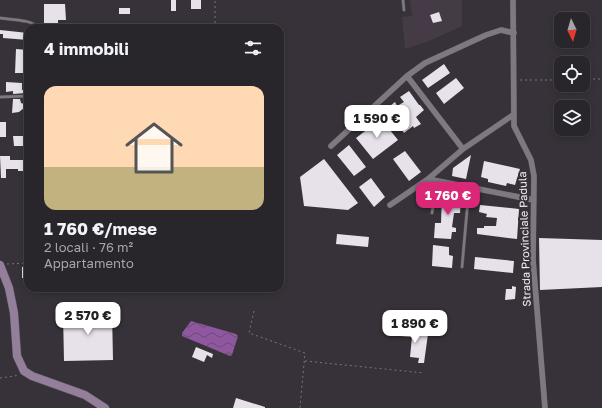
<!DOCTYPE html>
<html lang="it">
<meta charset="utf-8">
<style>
body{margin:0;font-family:"Golos Text",sans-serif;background:#353237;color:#f1f3f6;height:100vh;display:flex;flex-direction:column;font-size:15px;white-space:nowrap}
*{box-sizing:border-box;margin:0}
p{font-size:13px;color:#a5a5a9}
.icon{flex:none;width:22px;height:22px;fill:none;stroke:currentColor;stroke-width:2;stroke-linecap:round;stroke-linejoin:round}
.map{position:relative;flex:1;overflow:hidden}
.details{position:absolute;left:24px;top:24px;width:260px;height:268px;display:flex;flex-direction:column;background:#29262b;border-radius:12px;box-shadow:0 2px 6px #0003,0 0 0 1px #454347}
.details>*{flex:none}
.needle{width:26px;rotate:175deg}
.fabs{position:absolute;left:554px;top:12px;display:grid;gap:8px}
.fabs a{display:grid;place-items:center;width:36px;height:36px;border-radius:8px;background:#29262b;box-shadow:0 2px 6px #0003,0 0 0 1px #454347;font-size:20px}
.price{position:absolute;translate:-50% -34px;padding:0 9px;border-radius:8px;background:#fff;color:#222;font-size:13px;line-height:26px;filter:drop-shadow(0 1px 2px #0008)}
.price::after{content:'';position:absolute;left:50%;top:24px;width:12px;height:9px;margin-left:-6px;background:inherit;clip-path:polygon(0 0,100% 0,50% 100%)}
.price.on{background:#db2777;color:#fff}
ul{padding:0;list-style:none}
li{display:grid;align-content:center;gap:8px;height:212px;padding:0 20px}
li+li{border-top:1px solid #454347}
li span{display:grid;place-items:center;height:124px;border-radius:12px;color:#555}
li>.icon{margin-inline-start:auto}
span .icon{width:72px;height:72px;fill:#fffc;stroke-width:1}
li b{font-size:17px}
h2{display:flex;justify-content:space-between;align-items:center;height:48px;padding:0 20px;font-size:17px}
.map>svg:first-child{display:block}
.built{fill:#443b47}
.water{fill:url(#water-waves)}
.building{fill:#e7e1e9}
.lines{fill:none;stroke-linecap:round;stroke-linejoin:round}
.lane-casing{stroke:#565157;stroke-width:3.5}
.street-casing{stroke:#565157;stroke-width:6}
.secondary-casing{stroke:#565157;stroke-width:9}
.path{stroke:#787479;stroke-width:1;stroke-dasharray:2 3;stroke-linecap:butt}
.lane{stroke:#7e7980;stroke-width:2.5}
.street{stroke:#7e7980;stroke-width:5.5}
.secondary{stroke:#937f9a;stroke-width:8}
.labels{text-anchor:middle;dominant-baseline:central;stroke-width:4;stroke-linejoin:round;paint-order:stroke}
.street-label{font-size:11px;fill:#f2eff3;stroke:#373239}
</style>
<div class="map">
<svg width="602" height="408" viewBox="0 0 602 408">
<defs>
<pattern id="water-waves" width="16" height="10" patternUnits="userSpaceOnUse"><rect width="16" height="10" fill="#9057a1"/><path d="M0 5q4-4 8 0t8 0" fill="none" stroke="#694f71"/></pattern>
</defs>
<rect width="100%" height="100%" fill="#373239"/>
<path class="built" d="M405,0H462V26L429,41L405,49L402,17L412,16L410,0Z"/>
<path class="water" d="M191,321L236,334L238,336L232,355L230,356L182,336V333Z"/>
<path class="building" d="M171,0H176V11H171Z
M191,0H201V9H191Z
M44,4H65L66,20H58V28H44Z
M119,8H130V14H119Z
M439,12L442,21L433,23L430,15Z
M80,23V28H66V24Z
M0,30L28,33V40L3,38V34H0Z
M16,49L28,50V73H15Z
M444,64L450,73L428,88L422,80Z
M456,78L464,88L444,104L436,93Z
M6,82L22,83V90H25L26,93L13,94V91L6,92Z
M409,91L419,105H420L424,110L416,117L421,124L414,128L413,126L404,133L386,109L395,102L397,106L404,102L400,97Z
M13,99H20L21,103L24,104V108L19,112L12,113Z
M381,119L398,140L373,159L356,138Z
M0,122H6V137H0Z
M13,136H24L25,146H14Z
M349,145L366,167L354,176L337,155Z
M405,151L421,172L409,181L393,159Z
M471,155L466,179L452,176L453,168Z
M0,156H10V160H28V171H18V169H6V178H1Z
M324,159L358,203L348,210L304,206L300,177Z
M484,161L520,169L515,185L507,183L506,186L488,182V179L481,177Z
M371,178L385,197L374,207L359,187Z
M444,192L456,193L461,199L460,213H454L452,227L456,228V232H452L451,239L434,238L435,223H441L442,196Z
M480,205L519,209L517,239L477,234V228H484V226H496L497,218L486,217L487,214L479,212Z
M337,234L369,237L368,247L336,244Z
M539,238L602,240V287L540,290Z
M433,245L449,247V255L453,256L452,268L432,266Z
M475,257L514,261L513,273L474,269Z
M22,267H28V278H22Z
M512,286L516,287L515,299L505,300L506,289H512Z
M112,311L113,360L64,361L63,313Z
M389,330L428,334L424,363H418L419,358L410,357L412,337L388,335Z
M196,347L213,354L212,358L207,355L204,362L192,357Z
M236,398L265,407V408H233Z"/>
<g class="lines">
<defs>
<path id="lane" d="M403,0L404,10
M0,18C12,20 31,19 39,28
M0,97L28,96
M432,213L437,181
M462,267L469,188"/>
<path id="street" d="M513,0L514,126L531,160L534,176L533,260L545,408
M407,76L463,149
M331,146L407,76L425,63L486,35L501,30L514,33
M428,179L534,200
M390,205L428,179L463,149L513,115"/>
<path id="secondary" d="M0,265L9,288L14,313L17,356L24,371L32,376L85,395L105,408"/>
</defs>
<use href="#lane" class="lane-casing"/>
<use href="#street" class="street-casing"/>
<use href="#secondary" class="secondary-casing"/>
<path class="path" d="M215,28V0
M583,79H602
M520,80H561
M7,264L28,263
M254,311L249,333L305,353L300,408
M305,361L424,373
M0,378L15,376L19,374"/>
<use href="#lane" class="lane"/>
<use href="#street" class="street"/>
<use href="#secondary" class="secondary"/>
</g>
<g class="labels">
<g class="street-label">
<text transform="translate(524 239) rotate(-92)">Strada Provinciale Padula</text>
</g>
</g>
</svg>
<div class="fabs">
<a><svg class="needle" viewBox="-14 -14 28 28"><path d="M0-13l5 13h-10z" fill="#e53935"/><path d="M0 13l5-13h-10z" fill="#a5a5a9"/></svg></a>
<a><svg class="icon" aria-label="locate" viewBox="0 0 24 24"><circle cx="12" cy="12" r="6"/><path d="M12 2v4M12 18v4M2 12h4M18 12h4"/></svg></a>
<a><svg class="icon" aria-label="layers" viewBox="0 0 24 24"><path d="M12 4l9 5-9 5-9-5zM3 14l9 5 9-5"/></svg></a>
</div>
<b class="price" style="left:377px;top:139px">1 590 €</b>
<b class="price on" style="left:448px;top:216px">1 760 €</b>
<b class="price" style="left:88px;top:336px">2 570 €</b>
<b class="price" style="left:415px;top:344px">1 890 €</b>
<section class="details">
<h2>4 immobili<svg class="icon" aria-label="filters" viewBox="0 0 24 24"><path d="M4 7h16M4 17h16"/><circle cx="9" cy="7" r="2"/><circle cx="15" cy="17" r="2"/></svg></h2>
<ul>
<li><span style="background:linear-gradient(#ffd9b3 65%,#c2b280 0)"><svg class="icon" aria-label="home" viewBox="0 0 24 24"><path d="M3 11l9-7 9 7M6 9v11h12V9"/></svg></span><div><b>1 760 €/mese</b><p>2 locali · 76 m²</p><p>Appartamento</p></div></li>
</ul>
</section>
</div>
